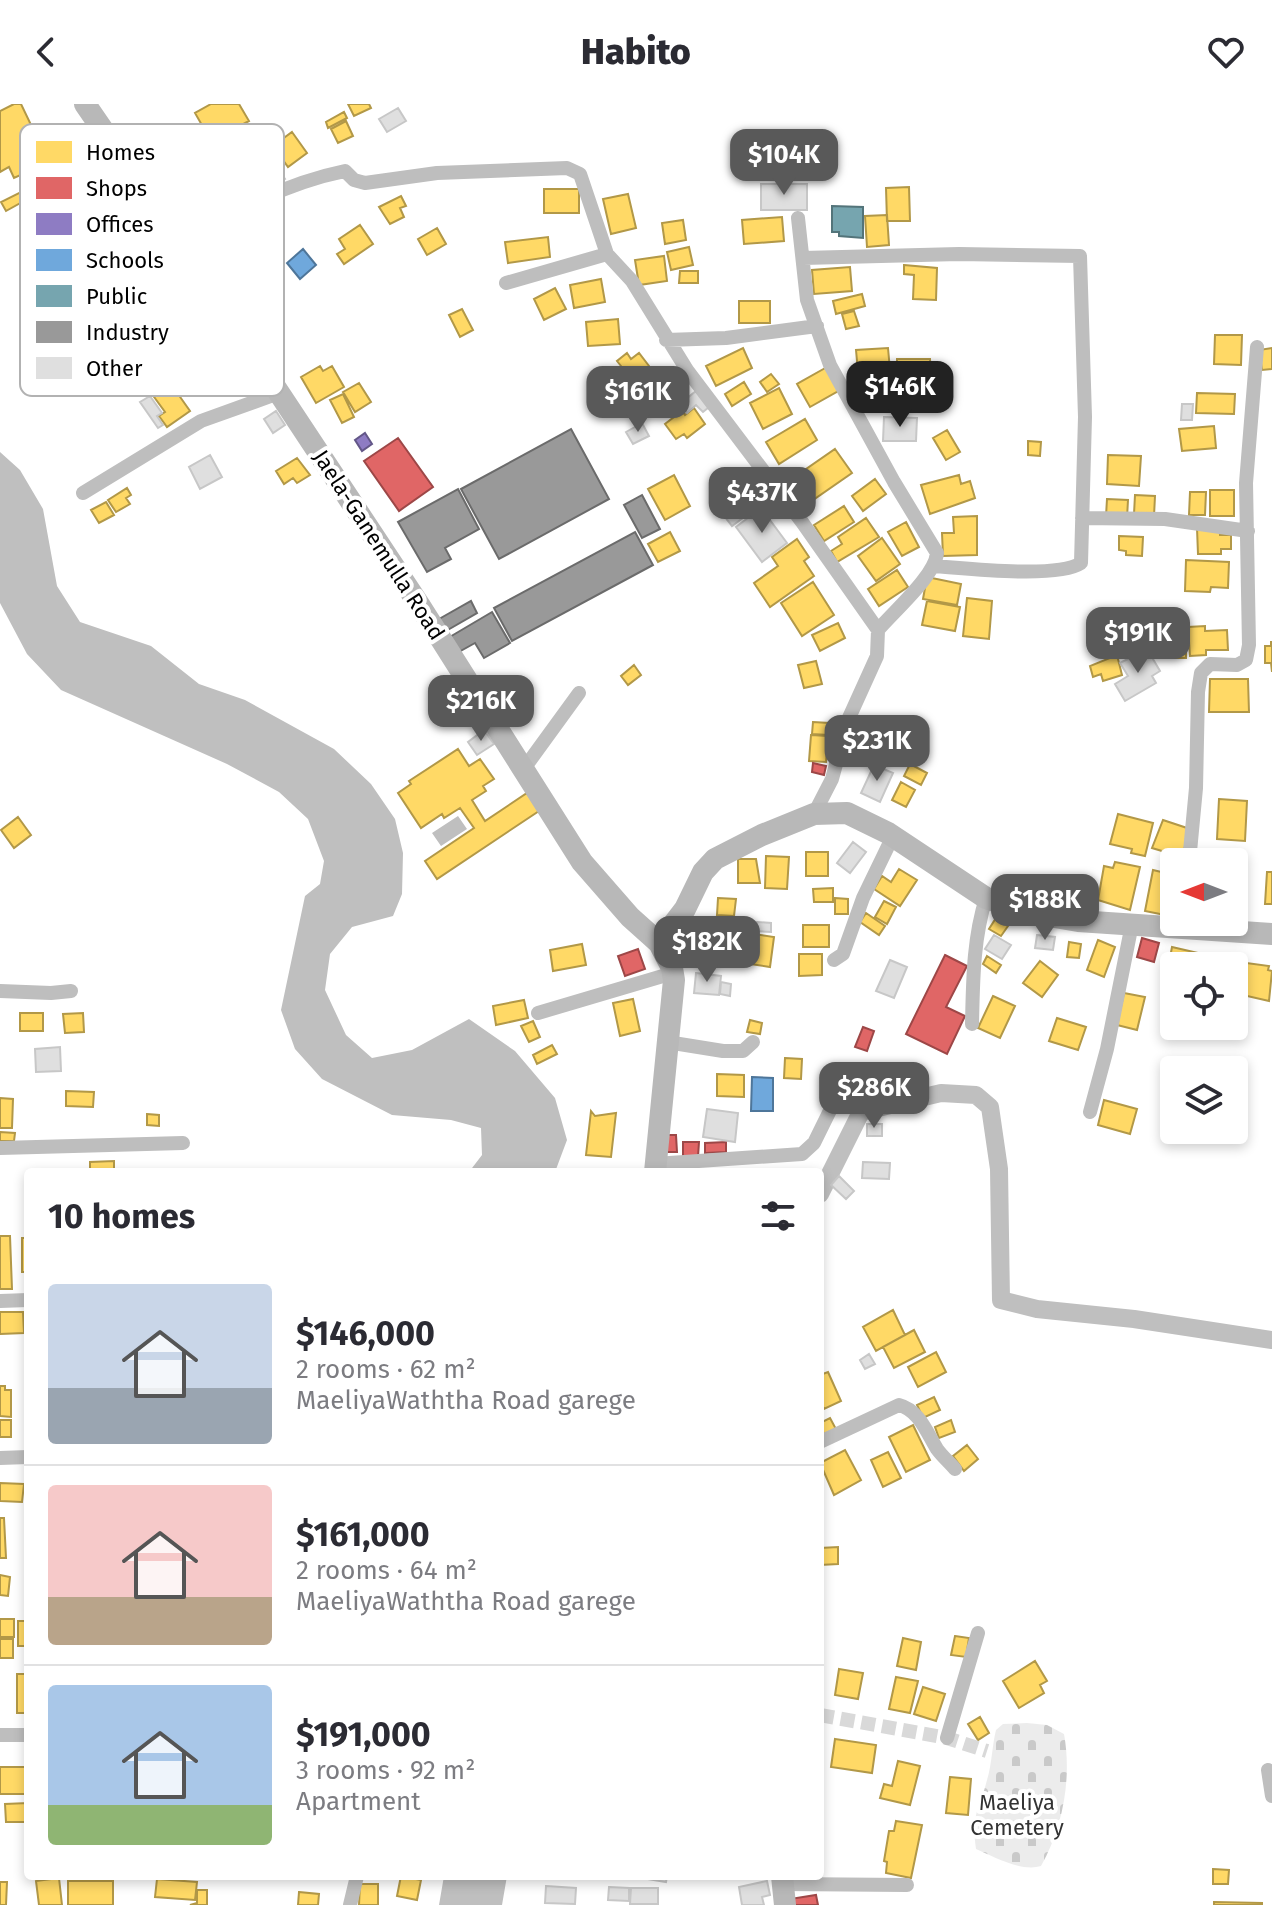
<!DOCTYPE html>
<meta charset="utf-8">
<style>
body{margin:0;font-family:"Fira Sans",sans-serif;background:#f2f2f3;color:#2b2b33;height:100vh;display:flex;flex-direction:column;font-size:30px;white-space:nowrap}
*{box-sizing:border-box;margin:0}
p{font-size:26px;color:#7c7c81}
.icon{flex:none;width:44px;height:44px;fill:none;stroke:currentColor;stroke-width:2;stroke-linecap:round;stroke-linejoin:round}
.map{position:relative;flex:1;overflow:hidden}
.drawer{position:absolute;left:24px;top:1064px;width:800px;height:712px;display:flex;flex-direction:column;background:#fff;border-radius:8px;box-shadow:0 4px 12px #0003}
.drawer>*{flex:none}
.needle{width:52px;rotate:270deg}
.fabs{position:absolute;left:1160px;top:744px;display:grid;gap:16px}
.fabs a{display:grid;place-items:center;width:88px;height:88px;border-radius:8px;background:#fff;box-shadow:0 4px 12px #0003;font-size:40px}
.price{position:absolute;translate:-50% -68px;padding:0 18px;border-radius:16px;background:#595959;color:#fff;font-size:26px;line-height:52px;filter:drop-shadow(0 2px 4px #0008)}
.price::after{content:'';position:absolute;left:50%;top:48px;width:24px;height:18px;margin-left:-12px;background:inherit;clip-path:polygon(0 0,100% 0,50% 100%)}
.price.on{background:#222;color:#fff}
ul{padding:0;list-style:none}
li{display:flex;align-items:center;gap:24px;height:200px;padding:0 24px}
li+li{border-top:2px solid #e1e1e2}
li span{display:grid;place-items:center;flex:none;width:224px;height:160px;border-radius:8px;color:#555}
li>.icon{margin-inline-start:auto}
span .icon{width:96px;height:96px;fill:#fffc;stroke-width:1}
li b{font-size:34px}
h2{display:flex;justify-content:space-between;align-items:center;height:96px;padding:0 24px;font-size:34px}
header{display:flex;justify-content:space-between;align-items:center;height:104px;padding:0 24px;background:#fff;font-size:36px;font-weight:800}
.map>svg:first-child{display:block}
.cemetery{fill:url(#cemetery-stones)}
.water{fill:#bfbfbf}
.homes{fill:#ffd966;stroke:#b29847;stroke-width:2}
.shops{fill:#e06666;stroke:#9d4747;stroke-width:2}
.offices{fill:#8e7cc3;stroke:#635788;stroke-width:2}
.schools{fill:#6fa8dc;stroke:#4e769a;stroke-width:2}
.public{fill:#76a5af;stroke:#53747a;stroke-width:2}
.industry{fill:#999;stroke:#6b6b6b;stroke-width:2}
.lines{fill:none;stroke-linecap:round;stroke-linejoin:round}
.canal{stroke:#bfbfbf;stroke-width:18}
.building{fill:#dfdfdf;stroke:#c7c7c7;stroke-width:2}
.street-tunnel{stroke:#d9d9d9;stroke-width:14;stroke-dasharray:14 7;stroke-linecap:butt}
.street{stroke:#bebebe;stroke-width:14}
.secondary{stroke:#b8b8b8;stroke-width:22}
.labels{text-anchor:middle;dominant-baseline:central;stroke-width:8;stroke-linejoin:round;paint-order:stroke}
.street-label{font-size:22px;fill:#000;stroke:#fff}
.park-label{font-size:22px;fill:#333;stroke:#fff}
.key{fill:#fff;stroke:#b2b2b2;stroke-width:2}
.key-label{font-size:22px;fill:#000}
</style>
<header><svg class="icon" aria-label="back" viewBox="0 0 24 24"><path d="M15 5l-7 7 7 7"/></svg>Habito<svg class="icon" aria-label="heart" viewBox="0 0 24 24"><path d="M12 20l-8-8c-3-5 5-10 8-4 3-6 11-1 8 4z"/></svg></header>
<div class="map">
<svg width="1272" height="1801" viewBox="0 0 1272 1801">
<defs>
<pattern id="cemetery-stones" width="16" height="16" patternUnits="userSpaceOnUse" patternTransform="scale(2)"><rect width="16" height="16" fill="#ececec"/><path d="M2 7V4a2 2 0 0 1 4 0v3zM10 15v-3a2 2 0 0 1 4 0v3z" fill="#c9c9c9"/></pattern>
</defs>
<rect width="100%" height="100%" fill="#fff"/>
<path class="cemetery" d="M1027,1619L1047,1621L1064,1630C1072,1674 1063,1723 1041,1762C1022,1768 994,1753 976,1745C971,1709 979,1708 987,1676C992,1660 992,1642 996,1626L1003,1620Z"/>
<path class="water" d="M0,348L20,366L43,405L57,482L80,518L151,542L199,580L245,596L334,645L371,680L395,715L403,749L402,790L393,812L352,823L330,850L325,886L346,931L372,954L412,946L469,915L515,947L555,994L567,1036L555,1068H469L482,1051L481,1024L451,1016L392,1011L322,975L295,945L281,906L305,792L320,780L324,757L308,715L279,688L227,660L61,586L27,550L0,499Z
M458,712L467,725L441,742L432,729Z
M444,1772H507L502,1801H439Z"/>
<path class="homes" d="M14,0H21L44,48L29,55L34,65L14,74L9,63L0,68V7Z
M211,0H239L249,17L232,26L235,32L215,44L195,9Z
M348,0H369L371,4L354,12Z
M344,8L347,14L328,24L326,18Z
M346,17L353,32L338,39L331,25Z
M292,28L307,49L288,63L273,42Z
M909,83L910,117H887L886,84Z
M27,85L31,93L6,107L1,98Z
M544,85H579V109H544Z
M628,90L636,124L611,130L603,95Z
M401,92L406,102L400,104L404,113L390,120L379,103Z
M887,111L889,141L867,143L865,112Z
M782,113L784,137L744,140L742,116Z
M683,116L686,136L665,140L662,119Z
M360,121L373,140L344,160L337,150L345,145L339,135Z
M437,124L446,140L427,151L418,135Z
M548,133L550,153L508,159L505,138Z
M689,143L693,161L671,166L667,148Z
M664,152L667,177L639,181L635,156Z
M904,161L937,164L936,196L913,195L914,171L904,170Z
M850,163L852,187L814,190L812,166Z
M680,167H698V179H679Z
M601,175L605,198L574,204L570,181Z
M555,184L566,205L544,216L534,195Z
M862,190L865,202L836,210L833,197Z
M739,197H770V219H739Z
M462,205L473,226L460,233L449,211Z
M854,207L859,222L846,225L842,210Z
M618,215L620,240L588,242L586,218Z
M1215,231H1242L1241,261L1214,260Z
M743,244L752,264L716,282L706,262Z
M888,244L890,266L858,268L856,246Z
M1272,244V265L1262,266L1259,246Z
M627,249L631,255L639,249L649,262L626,279L616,266L621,262L617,257Z
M897,255H930L931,272L897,273Z
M320,262L323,267L332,262L344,283L316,299L301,273Z
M827,263L840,286L810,303L797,280Z
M771,270L779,280L767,288L760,278Z
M863,272H888V291L862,290Z
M166,273L190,307L167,323L159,312L165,308L149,286Z
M644,277L656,294L643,302L632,285Z
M744,278L751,290L732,302L725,290Z
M359,279L371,298L355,308L343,288Z
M779,284L792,310L763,325L750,299Z
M1197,289L1235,290L1234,310L1196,309Z
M343,290L354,313L342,319L330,296Z
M694,304L705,320L687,334L684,330L676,335L665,320L682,307L685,311Z
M805,315L817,336L779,360L766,338Z
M1214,322L1216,344L1182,347L1179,325Z
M947,326L960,348L946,356L933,334Z
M1028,337L1041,338L1040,352L1028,351Z
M835,345L852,369L813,396L796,372Z
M1108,351L1141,352L1139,382L1107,380Z
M297,354L310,371L297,379L293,374L284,380L276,367Z
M674,371L690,402L665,416L648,385Z
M959,371L961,380L970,377L975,394L930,410L921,381Z
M875,375L886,390L863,407L852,392Z
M127,384L131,391L126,394L130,400L116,408L108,396Z
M1210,386H1234V412H1210Z
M1190,388H1206L1205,411H1189Z
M1135,391L1155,392L1154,412L1134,410Z
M1107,395L1128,396L1127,414L1106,412Z
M106,398L114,411L99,419L91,406Z
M844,402L854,418L824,437L814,421Z
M977,412V451L943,452L942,429H954L953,413Z
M866,414L879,433L837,458L831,447L842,440L838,433Z
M906,418L919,443L902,452L888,428Z
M1220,423V431H1231V445H1221V450H1198L1197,424Z
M670,428L680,447L658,458L648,440Z
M1119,432L1143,433L1142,452L1126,451V447L1119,446Z
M882,434L900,460L876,477L858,452Z
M797,435L809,453L804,457L814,472L770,503L754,479L778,462L772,453Z
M1186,456L1229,458L1228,484L1211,483L1210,488L1185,487Z
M897,466L908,483L879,502L868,485Z
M927,473L961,480L957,501L923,495Z
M813,478L834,511L802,532L781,499Z
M967,494L992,497L989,535L963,532Z
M927,497L960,503L955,527L922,521Z
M838,519L845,534L820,547L812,531Z
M1205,522V527L1227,526L1228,546H1206V551L1190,552L1188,523Z
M1271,538H1272V568L1271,559H1265V542H1271Z
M1165,540H1186V554H1165Z
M1117,551L1122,571L1103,577L1101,570L1093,573L1090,562Z
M816,557L822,580L804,584L798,561Z
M634,561L641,571L628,581L621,572Z
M1210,575H1248L1249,608H1209Z
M813,618L829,619L828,631L812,630Z
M890,629L908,638L897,661L879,652Z
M811,631L828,632L826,658L809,657Z
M458,645L469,662L480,655L494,675L483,682L486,687L472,696L485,717L527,689L539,707L437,775L425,757L474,724L460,704L444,714L442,710L421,724L398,689L411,680L409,677Z
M910,660L927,669L921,681L904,672Z
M901,678L915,686L906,703L892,696Z
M1219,695L1247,697L1245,737L1217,735Z
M1118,710L1153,719L1145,752L1131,749L1132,745L1110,740Z
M18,713L31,731L14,744L1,726Z
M1163,716L1190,725L1182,753L1152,744Z
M806,748H828V772H806Z
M766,752L789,753L787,785L765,784Z
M738,755H756L760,779H738Z
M1115,758L1140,763L1130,806L1098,796L1104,762L1113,764Z
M899,765L917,776L900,802L874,785L882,772L891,778Z
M1153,766L1174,771V806L1166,804L1165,811L1145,807Z
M1267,768H1272V800H1265Z
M833,784V798H814L813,785Z
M718,794L736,795L734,812L717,811Z
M835,794L848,795V810H835Z
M884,797L896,803L887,820L875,813Z
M866,809L885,822L879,831L860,818Z
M996,814L1008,822L1001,832L989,825Z
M803,821H829V843H803Z
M747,829L774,833L770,863L743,859Z
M1098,836L1115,843L1104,873L1087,866Z
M1069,838L1081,840L1079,854L1067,853Z
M582,840L586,861L553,867L550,846Z
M1172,843L1198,849L1195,862H1174V877L1166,875Z
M799,850H822V871L799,872Z
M987,852L1001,861L996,869L983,860Z
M1040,857L1058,871L1042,893L1023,879Z
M1239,858L1269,862L1268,866L1272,867L1269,897L1234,889V873Z
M1124,889L1145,893L1137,926L1117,921Z
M993,892L1015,902L1000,934L978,924Z
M633,895L640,927L620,932L613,899Z
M524,896L528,914L496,921L493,902Z
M20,909H43V927H20Z
M83,909L84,928L65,929L63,910Z
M1057,914L1086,923L1078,946L1049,937Z
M750,916L762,919L760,930L747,928Z
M533,917L540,933L529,938L521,922Z
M552,941L557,950L537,960L533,951Z
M785,954L802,955L801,975L784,974Z
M717,970L744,971V993L717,992Z
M66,987L94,988L93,1003L66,1002Z
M0,994L13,995L12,1024H0Z
M1104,996L1137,1005L1130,1030L1098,1021Z
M591,1007L595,1012L616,1009L611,1053L586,1051Z
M147,1010L159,1011V1022L147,1021Z
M0,1028L15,1029L14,1037H0Z
M114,1057V1068H90V1058Z
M0,1132H10L12,1185H0Z
M22,1134H28V1168H22Z
M893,1206L905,1231L876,1247L863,1223Z
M0,1208H23L24,1229L0,1230Z
M914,1226L925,1248L894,1264L883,1243Z
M936,1248L946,1268L918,1283L908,1263Z
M828,1268L841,1297L824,1305L820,1296V1271Z
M0,1282H5V1286H11V1313L0,1312Z
M934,1293L940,1306L923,1314L917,1301Z
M830,1314L837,1327L825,1333L820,1319Z
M0,1316H11V1333H0Z
M951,1316L955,1328L939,1334L935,1323Z
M913,1321L930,1356L906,1368L889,1333Z
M967,1341L978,1355L964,1367L953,1352Z
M845,1346L861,1376L834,1391L820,1359Z
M888,1348L901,1374L883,1383L871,1356Z
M0,1379L24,1380L22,1398L0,1397Z
M0,1414H4L6,1454H0Z
M838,1443V1460L820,1461V1444Z
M0,1471L10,1473L8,1492L0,1491Z
M0,1515H14V1533H0Z
M18,1517H28V1542H18Z
M955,1532L969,1534L966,1553L951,1551Z
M903,1534L921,1538L916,1566L897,1562Z
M0,1535H13V1554H0Z
M1035,1557L1047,1577L1040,1581L1044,1589L1019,1604L1003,1577Z
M839,1565L863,1569L858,1595L835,1591Z
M17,1570H28V1609H17Z
M896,1573L918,1577L910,1609L889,1605Z
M923,1583L945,1590L936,1617L914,1610Z
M980,1613L989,1629L978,1636L968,1620Z
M835,1635L876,1641L872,1669L831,1663Z
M898,1657L920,1662L910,1701L880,1694L884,1680L892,1682Z
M0,1663H28V1690H0Z
M950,1673L971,1675L968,1711L946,1709Z
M28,1699V1718H6L5,1700Z
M896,1717L922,1721L911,1774L886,1769L887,1758L884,1757L889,1727H894Z
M1213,1765L1229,1766L1228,1780H1213Z
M401,1772L421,1776L417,1796L397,1792Z
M59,1774L62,1801H39L36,1777Z
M157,1775L197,1778L195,1796L155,1793Z
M68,1777H113V1801H68Z
M0,1778H7L6,1801H0Z
M360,1780H378V1801H359Z
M197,1786H207V1801H190L197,1799Z
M299,1788L319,1790L318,1801H298Z
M1214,1798L1262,1799V1801H1214Z"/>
<path class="shops" d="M398,334L433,383L399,407L364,357Z
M813,659L826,662L824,671L812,668Z
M1142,834L1159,839L1154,858L1137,853Z
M638,845L645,865L625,872L618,852Z
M945,851L967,862L946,903L965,912L947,950L906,930Z
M863,923L874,927L867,947L855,943Z
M665,1031H676L677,1048H665Z
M683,1038H699L698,1053L683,1052Z
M726,1038V1048L705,1049V1039Z
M816,1791L818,1801H791L790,1795Z"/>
<path class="offices" d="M365,329L372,340L362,347L355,336Z"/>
<path class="schools" d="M303,145L316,161L300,175L287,159Z
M752,973L773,974V1007H751Z"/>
<path class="public" d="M832,102L863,103V134L839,132V128H832Z"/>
<path class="industry" d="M571,325L609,395L499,455L461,385Z
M458,385L479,425L445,444L451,455L427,468L398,418Z
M642,391L660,425L642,434L624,401Z
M635,428L653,461L512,537L494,504Z
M471,497L477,509L446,527L439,515Z
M492,508L510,539L484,554L475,539L457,549L448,534Z"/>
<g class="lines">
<path class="canal" d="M820,1090L861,1008L941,989L976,991L990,1003L999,1065L1001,1196L1037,1205L1134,1215L1272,1236"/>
</g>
<path class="building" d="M398,4L406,17L387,28L379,15Z
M279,66L285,75L266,86L261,76Z
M761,80H807V106H761Z
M696,287L709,303L703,308L696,301L687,309L680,300Z
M150,292L162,309L157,312L163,321L158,324L140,298Z
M1182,300H1193L1192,316H1181Z
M276,307L285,321L273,329L264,315Z
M884,313L917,314L916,337H883Z
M642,319L649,332L633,340L626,328Z
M210,351L222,373L200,385L189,363Z
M742,379L759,402L732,422L715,400Z
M761,404L787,439L762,458L736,423Z
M1147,545L1160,567L1152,572L1156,579L1125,597L1115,580L1128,572L1120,559Z
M484,626L494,640L477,651L468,638Z
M874,661L893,669L880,698L861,689Z
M853,738L866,748L850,769L837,759Z
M757,818L771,819V828L756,827Z
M994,831L1011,841L1002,855L985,845Z
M1037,831L1055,833L1053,846L1035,844Z
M890,856L907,863L894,894L876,887Z
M696,869L721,872L719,891L694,889Z
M721,878L731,880L730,892L720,890Z
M60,943L61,967L36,968L35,945Z
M707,1005L738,1009L735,1038L703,1033Z
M867,1020H882V1032H867Z
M863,1058L890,1059L889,1075L862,1074Z
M839,1072L854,1087L846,1095L831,1081Z
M869,1250L875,1260L865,1265L860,1256Z
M630,1772H667L666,1778Z
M767,1777L770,1791L762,1793L764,1801H742L739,1783Z
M546,1782L576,1784L575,1800L545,1799Z
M609,1783L629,1784V1797L608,1796Z
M631,1784H658V1800H630Z"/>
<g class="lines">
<path class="street-tunnel" d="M820,1611L947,1634L987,1647"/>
<path class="street" d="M798,114L807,196L830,261L894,378L937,449C935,472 894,507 878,526L877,552L848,616L832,675L814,710
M180,139C231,108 286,79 345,67L354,76L365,79L437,69L567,64L580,70L607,150L632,177L687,266L802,418L878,526
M803,154L959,150L1080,152L1085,313L1081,459C1057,475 965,464 933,462
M506,179L607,150
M666,236L726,234L817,222
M83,389L201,317L279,289
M1082,414L1165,415L1248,427
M523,666L579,589
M1189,758L1196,684L1198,588L1201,569L1210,560L1237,561L1246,556L1249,541L1246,379L1257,243
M834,856L843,850L863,794L893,732
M0,887L51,889L71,887
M538,909L673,869
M972,920C973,878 973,835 986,794
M667,938L723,947H743L753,938
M1090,1008L1107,945L1132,820
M0,1044L183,1039
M655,1060L802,1050L814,1039L845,976
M0,1197L28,1196
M820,1338L899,1301C919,1306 927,1329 937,1345C942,1352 949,1358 955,1365
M0,1354L28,1353
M0,1631H28
M947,1634L978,1529
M1268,1666L1272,1692
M783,1780L907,1781
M350,1801L357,1772"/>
<path class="secondary" d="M85,0L158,106L420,502L582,758L630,813L659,839L672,864L674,876L655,1068
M659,839L685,805L703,768L715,755L762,731L814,710L847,709L888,729L986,794L1031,809L1078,817L1272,830
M782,1772L785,1801"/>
</g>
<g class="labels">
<g class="street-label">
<text transform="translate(379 441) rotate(57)">Jaela-Ganemulla Road</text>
</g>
<g class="park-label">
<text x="1017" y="1698">Maeliya<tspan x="1017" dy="25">Cemetery</tspan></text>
</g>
</g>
<rect x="20" y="20" width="264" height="272" rx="12" class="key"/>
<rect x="36" y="37" width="36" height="22" fill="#ffd966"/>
<rect x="36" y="73" width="36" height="22" fill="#e06666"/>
<rect x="36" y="109" width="36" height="22" fill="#8e7cc3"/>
<rect x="36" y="145" width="36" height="22" fill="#6fa8dc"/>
<rect x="36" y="181" width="36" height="22" fill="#76a5af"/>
<rect x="36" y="217" width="36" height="22" fill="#999"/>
<rect x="36" y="253" width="36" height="22" fill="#dfdfdf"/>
<g class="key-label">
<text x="86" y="56">Homes</text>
<text x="86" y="92">Shops</text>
<text x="86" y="128">Offices</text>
<text x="86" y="164">Schools</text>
<text x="86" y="200">Public</text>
<text x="86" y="236">Industry</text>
<text x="86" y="272">Other</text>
</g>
</svg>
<div class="fabs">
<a><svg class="needle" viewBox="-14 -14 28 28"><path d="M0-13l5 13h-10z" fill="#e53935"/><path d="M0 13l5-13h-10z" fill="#7c7c81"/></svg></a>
<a><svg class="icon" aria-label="locate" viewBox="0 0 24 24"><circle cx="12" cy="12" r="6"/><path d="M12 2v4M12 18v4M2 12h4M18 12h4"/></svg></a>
<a><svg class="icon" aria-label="layers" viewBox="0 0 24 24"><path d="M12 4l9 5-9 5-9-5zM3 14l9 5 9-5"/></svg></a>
</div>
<b class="price" style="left:784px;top:93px">$104K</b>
<b class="price on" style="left:900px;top:325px">$146K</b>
<b class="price" style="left:638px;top:330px">$161K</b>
<b class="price" style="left:762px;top:431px">$437K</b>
<b class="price" style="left:1138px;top:571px">$191K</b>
<b class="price" style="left:481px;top:639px">$216K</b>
<b class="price" style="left:877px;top:679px">$231K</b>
<b class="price" style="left:1045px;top:838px">$188K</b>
<b class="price" style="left:707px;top:880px">$182K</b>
<b class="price" style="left:874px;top:1026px">$286K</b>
<section class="drawer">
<h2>10 homes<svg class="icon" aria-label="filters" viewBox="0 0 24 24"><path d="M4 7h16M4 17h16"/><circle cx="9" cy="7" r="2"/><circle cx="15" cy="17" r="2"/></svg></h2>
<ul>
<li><span style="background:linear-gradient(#c9d6e8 65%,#9aa5b1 0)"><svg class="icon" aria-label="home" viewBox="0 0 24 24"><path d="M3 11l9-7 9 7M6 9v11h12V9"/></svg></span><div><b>$146,000</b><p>2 rooms · 62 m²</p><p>MaeliyaWaththa Road garege</p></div></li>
<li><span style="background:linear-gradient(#f6c9c9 70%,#b9a48a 0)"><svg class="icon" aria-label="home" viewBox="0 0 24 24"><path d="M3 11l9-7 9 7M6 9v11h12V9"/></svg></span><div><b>$161,000</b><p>2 rooms · 64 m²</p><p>MaeliyaWaththa Road garege</p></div></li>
<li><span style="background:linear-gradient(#a9c7e8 75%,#8fb573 0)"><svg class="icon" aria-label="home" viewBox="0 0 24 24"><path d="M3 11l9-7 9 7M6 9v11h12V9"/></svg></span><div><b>$191,000</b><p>3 rooms · 92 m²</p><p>Apartment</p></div></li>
</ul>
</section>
</div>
